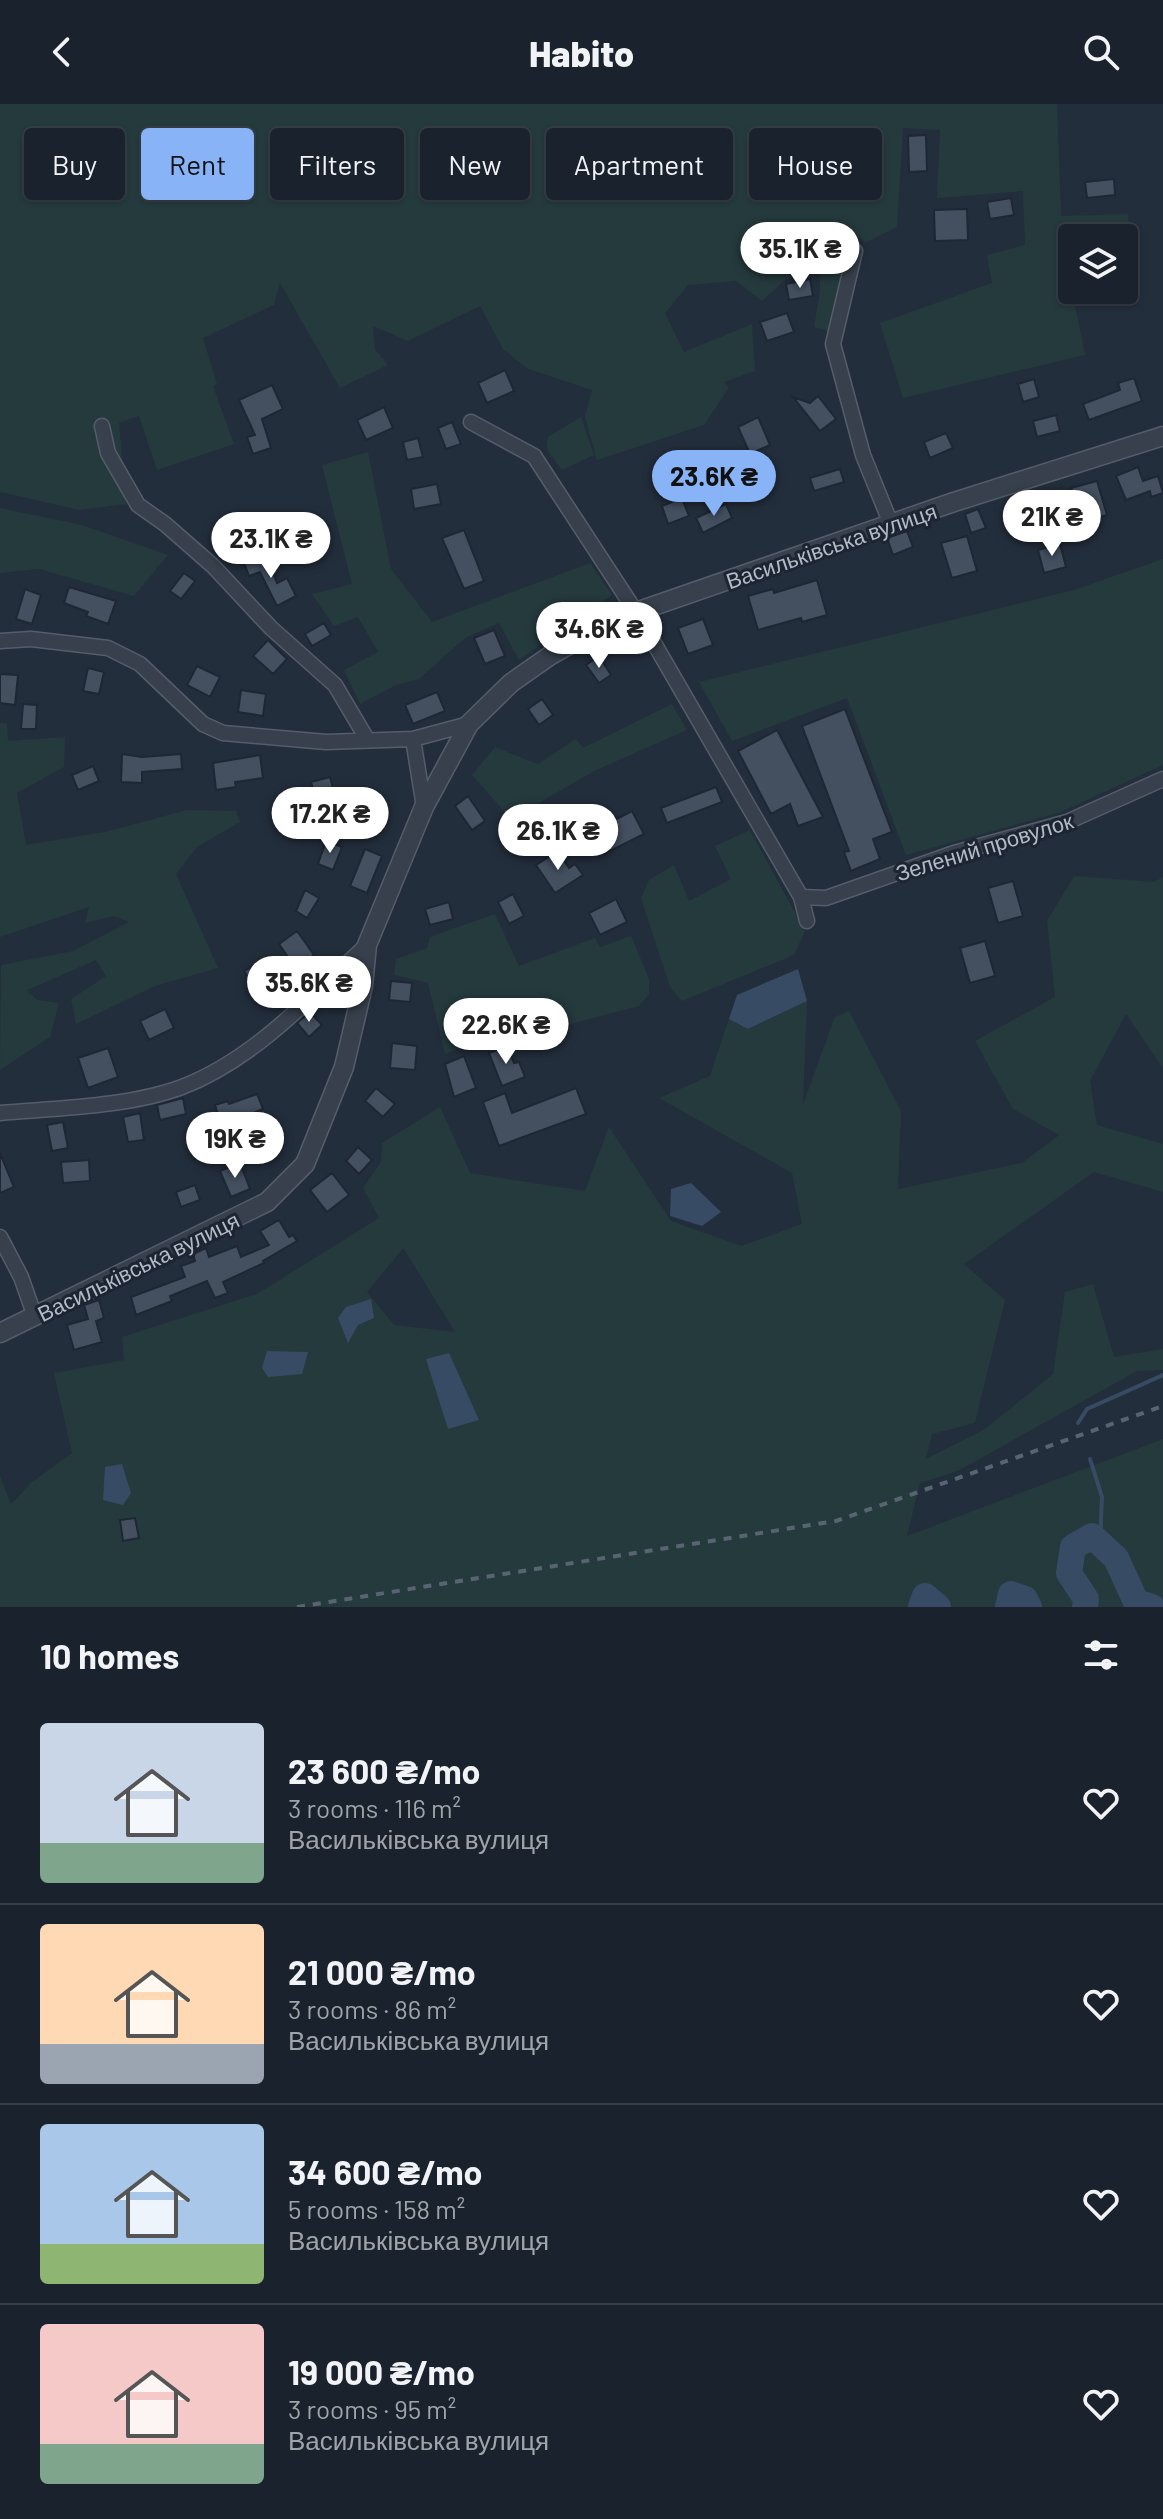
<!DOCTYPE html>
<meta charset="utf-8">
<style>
body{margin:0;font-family:Barlow,sans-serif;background:#232a35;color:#f1f3f6;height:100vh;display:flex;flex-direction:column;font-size:30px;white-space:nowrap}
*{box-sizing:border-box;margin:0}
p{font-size:26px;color:#9fa4aa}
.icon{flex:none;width:44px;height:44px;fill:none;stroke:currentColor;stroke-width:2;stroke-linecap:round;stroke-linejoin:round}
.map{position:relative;height:1503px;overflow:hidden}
.sheet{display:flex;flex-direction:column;background:#1a222d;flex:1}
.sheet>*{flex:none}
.top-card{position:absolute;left:24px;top:24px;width:1116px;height:72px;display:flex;gap:16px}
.fabs{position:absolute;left:1058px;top:120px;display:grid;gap:16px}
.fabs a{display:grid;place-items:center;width:80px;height:80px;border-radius:8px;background:#1a222d;box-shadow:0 2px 6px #0004,0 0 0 2px #383f49;font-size:40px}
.price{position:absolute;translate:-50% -68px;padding:0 18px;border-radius:28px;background:#fff;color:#222;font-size:26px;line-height:52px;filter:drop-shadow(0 2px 4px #0008)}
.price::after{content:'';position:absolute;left:50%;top:48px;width:24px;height:18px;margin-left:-12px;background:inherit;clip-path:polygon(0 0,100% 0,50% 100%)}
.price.on{background:#88b3f7;color:#111}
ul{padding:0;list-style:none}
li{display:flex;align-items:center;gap:24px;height:200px;padding:0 40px}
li+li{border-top:2px solid #383f49}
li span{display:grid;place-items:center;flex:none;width:224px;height:160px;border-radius:8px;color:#555}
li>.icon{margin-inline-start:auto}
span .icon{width:96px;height:96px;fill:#fffc;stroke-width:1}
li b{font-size:34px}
h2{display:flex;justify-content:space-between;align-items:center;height:96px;padding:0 40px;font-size:34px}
.chip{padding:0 28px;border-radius:8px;background:#1a222d;box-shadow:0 2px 6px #0004,0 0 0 2px #383f49;font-size:28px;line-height:72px}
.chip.on{background:#88b3f7;color:#111}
header{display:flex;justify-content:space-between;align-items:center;height:104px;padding:0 40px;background:#1a222d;font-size:36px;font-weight:800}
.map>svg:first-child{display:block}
.green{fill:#253a3d;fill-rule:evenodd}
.water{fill:#384b65}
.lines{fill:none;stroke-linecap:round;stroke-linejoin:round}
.stream{stroke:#384b65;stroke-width:4}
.river{stroke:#384b65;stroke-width:26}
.building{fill:#445060;stroke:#1e2733;stroke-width:2}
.minor-casing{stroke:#555d6a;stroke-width:17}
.tertiary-casing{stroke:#555d6a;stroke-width:21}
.minor{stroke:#37404c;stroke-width:14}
.tertiary{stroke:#37404c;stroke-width:18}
.rail{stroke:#596473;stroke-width:4;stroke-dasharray:8 8;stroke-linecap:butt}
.labels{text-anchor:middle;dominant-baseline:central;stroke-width:6;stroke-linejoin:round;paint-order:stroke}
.street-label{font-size:22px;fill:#b2bac7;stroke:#1c2531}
</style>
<header><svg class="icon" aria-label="back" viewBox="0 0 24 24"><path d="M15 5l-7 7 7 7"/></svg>Habito<svg class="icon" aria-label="search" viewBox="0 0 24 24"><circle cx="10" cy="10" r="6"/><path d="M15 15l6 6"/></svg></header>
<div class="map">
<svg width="1163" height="1503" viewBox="0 0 1163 1503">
<rect width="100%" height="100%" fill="#232e3c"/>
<path class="green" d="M0,0H1057L1061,112L1128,110L1132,177L1124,178V134H1072V186L1085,251L903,294L880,219L992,179L987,151L1025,141L1023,87L937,94L940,26L903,24L897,123L865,139L838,115L849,148L829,227L814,223L820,187V163L785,176L762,197L736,177L688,181L665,209L684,248L752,220L755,267L724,278L729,284L704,321L597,356L585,313L592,286L528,265L503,245L480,202L408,237L373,222L375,245L388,261L340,284L280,179L274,201L203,234L217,280L213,282L234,340L157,366L139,312L119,319L126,400L79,406L0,388Z
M581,313L594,351L562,366L547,346L548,333Z
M368,348L391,465L432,518L590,459L612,491L519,556L499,519L465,534L419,575L396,581L360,600L344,566L378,548L358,513L334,522L312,490L352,480L322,361Z
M0,404L82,421L168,451L134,492L39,465L0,469Z
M1163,455V661L1061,708L906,751L847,594L732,637L699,578L1074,486Z
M672,600L687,626L596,666L511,715L472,671L495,643L538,660L576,635L583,644Z
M0,619H7L8,637L65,633L64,663L17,689L26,741L105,728L187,706L236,707L240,718L197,743L176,770L218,864L155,882L76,920L71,895L106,872L96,856L27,886L37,896L59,899L50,933L0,966L1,861L73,847L129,818L114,812L85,819L89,803L0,833Z
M750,726L805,827L794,851L682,897L670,883L641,794L649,776L674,761L689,797L731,775L715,742Z
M1074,772L1154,778L1163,773V964L1126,910L1090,977L1097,1021L1163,1040V1088L1094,1068L964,1160L1005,1196L975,1319L932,1330L926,1355L985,1325L1053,1270L1065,1188L1093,1180L1114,1253L1163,1245V1266L1137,1267L958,1367L920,1379L907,1432L1163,1335V1503H0V1372L11,1400L32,1378L72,1349L54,1269L124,1256L122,1233L257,1190L379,1114L363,1084L381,1058L382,1039L440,1003L470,1069L585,1087L609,1023L671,1117L741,1142L802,1120L792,1069L659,994L710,972L729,915L749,925L807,897L803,1000L835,913L849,907L901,1007L898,1085L1022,1059L1059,1031L1013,1005L975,937L1055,893L1047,817ZM403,1145H404L455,1228L394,1221L367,1188Z
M495,810L519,862L595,834L600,843L631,832L649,875V890L639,902L555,924L549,912L445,950L428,879L394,871L396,855L427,844L430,833Z"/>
<path class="water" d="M798,865L807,897L748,925L729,915L737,891Z
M691,1079L721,1108L702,1122L670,1112L671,1085Z
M371,1195L374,1214L358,1221L348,1239L338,1214L346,1203Z
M267,1247L308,1248L302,1270L268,1273L262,1264Z
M449,1249L479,1316L448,1325L426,1255Z
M122,1360L131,1389L123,1401L103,1396L105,1363Z"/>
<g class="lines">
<path class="stream" d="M1078,1319L1087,1305L1163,1271
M1090,1355L1102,1393L1100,1439"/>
<path class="river" d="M921,1503L925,1492L938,1503
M1008,1503L1011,1490L1025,1495L1029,1503
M1085,1503L1086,1495L1069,1469L1073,1443L1092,1432L1116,1454L1136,1498L1152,1503"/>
</g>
<path class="building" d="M926,31L927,67L909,68L908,32Z
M1114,75L1115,91L1087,94L1085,78Z
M1011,94L1014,111L990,115L987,98Z
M967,105L968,136L935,137L934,106Z
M810,175L813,192L789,196L786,180Z
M787,209L794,228L767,237L760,218Z
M505,266L514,287L487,299L478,279Z
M1134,274L1142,297L1089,316L1083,300L1120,286L1118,279Z
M1034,275L1039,293L1023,298L1018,280Z
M272,281L283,305L262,315L271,344L253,350L247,333L255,331L239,296Z
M818,292L836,315L820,327L793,293L810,299Z
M384,303L393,324L366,336L357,316Z
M1056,311L1060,327L1037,333L1033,317Z
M758,313L770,341L750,350L738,323Z
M452,318L461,340L446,345L438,324Z
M946,329L953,344L930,354L924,338Z
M418,334L423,353L407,356L403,338Z
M1138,363L1143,377L1158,372L1163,389L1151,393L1150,387L1126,396L1116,372Z
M840,365L844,378L814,387L810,374Z
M1097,377L1107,411L1081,419L1071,384Z
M437,380L441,400L414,405L411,385Z
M682,394L689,412L668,420L662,402Z
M726,400L732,414L703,429L696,414Z
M978,405L986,424L971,429L965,410Z
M464,426L484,477L464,485L442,434Z
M907,427L913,443L893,451L887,434Z
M967,432L977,467L952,474L941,439Z
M1060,440L1066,463L1044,469L1038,446Z
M266,450L277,479L287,474L296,492L277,502L260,468L249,472L244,459Z
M184,469L195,477L181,495L170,487Z
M817,476L827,511L802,518L801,514L758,526L748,492L773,485L774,489Z
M69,483L116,497L108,520L86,512L88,508L64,499Z
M25,485L41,491L32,520L16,515Z
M703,515L713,541L688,550L678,524Z
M324,519L331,531L312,542L305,530Z
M494,526L505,552L485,560L474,534Z
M268,536L287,555L273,570L253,552Z
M599,552L611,571L599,579L586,561Z
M197,562L220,573L210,593L187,581Z
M88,564L104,568L99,590L83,587Z
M0,570L18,571L15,601L0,599Z
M241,586L266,590L263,612L238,608Z
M437,588L445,607L413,620L405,601Z
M542,595L553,611L539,621L528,605Z
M23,600L37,601L36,625H21Z
M845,605L892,728L873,735L880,755L851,767L844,748L849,747L802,622Z
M777,626L823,713L798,722L790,700L771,710L738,647Z
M122,650L142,653L181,650L182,665L142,668V679L121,678Z
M260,651L263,674L235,678L236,683L216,686L213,659Z
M93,662L99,677L78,686L72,671Z
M330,673L339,706L320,711L311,678Z
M716,683L722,698L667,719L661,704Z
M468,692L485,717L472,726L455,702Z
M632,707L644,730L604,750L593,727Z
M326,737L342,743L333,766L318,760Z
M365,745L382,752L367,789L350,782Z
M558,747L569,764L575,760L583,771L555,789L536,761Z
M1013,777L1023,812L998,819L988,784Z
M305,786L319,794L307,814L296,807Z
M513,790L524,812L509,820L498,798Z
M616,795L627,818L600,831L589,809Z
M449,798L453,815L430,821L425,805Z
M297,827L314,851L296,865L279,840Z
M985,837L995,872L970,879L960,844Z
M260,858L275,883L259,892L244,867Z
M391,877L412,879L410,898L389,896Z
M165,905L174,924L149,936L140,917Z
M310,908L322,921L309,933L297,919Z
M392,939L417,942L415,966L390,964Z
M507,942L514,959L519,958L525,973L502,982L489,949Z
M108,944L118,973L88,984L78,954Z
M464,952L476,984L454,993L445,960Z
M376,984L395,1000L383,1013L365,997Z
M576,984L586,1010L499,1042L483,998L505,989L512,1009Z
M257,990L263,1005L235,1016L237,1022L223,1027L215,1001L228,997L229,1000Z
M183,994L186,1010L160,1016L157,1001Z
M140,1009L144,1036L128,1038L123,1013Z
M63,1018L68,1044L52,1047L47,1021Z
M358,1043L372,1056L359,1070L346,1057Z
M0,1049L14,1083L0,1089Z
M89,1056L90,1077L63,1079L61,1058Z
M240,1059L250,1085L231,1093L220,1067Z
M332,1069L349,1091L327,1108L310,1086Z
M195,1081L200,1096L181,1103L176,1088Z
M279,1116L289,1133L293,1131L297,1137L263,1157L264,1159L223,1178L228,1189L215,1194L207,1177L170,1192L172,1197L136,1211L131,1193L185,1173L181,1162L195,1157L193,1150L206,1144L209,1153L237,1142L241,1153L269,1141L260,1127Z
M99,1196L104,1214L96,1217L102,1238L74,1246L67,1221L88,1215L84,1201Z
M135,1414L139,1434L123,1437L120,1416Z"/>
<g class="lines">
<defs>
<path id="minor" d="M855,147L833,240L863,351L891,420
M471,318L534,352L636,508L801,793L807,817
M102,322L108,349L138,401L165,420L213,462L271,524L335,581L367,635
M0,537L31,535L108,544L140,560L203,620L223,629L326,638L413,635L469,620
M413,635L424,703
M801,793L826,794L954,749L1067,718L1163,675
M0,1009C58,1004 128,1003 182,983C255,955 311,892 367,841
M0,1133L21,1173L35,1213"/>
<path id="tertiary" d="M0,1229L267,1098L305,1060L344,963L363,882L367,841L424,703L469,620L511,579L551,551L599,524L636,508L954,398L1163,332"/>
</defs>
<use href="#minor" class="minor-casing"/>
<use href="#tertiary" class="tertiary-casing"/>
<use href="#minor" class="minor"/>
<use href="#tertiary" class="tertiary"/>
<path class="rail" d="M297,1503L836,1417L1163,1302"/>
</g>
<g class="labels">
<g class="street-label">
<text transform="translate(831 441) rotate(-19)">Васильківська вулиця</text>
<text transform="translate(984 742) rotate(-17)">Зелений провулок</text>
<text transform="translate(138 1162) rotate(-26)">Васильківська вулиця</text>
</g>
</g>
</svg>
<div class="fabs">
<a><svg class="icon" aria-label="layers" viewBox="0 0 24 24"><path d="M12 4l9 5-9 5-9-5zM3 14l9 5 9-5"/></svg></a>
</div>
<b class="price" style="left:800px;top:186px">35.1K ₴</b>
<b class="price on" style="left:714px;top:414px">23.6K ₴</b>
<b class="price" style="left:1052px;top:454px">21K ₴</b>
<b class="price" style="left:271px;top:476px">23.1K ₴</b>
<b class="price" style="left:599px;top:566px">34.6K ₴</b>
<b class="price" style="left:330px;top:751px">17.2K ₴</b>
<b class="price" style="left:558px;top:768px">26.1K ₴</b>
<b class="price" style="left:309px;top:920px">35.6K ₴</b>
<b class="price" style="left:506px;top:962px">22.6K ₴</b>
<b class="price" style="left:235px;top:1076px">19K ₴</b>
<div class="top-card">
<a class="chip">Buy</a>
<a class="chip on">Rent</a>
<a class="chip">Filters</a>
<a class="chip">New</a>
<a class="chip">Apartment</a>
<a class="chip">House</a>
</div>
</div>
<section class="sheet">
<h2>10 homes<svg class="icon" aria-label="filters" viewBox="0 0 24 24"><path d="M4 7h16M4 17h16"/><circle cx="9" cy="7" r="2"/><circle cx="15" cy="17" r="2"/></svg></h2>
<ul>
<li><span style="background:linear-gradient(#c9d6e8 75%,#7fa58c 0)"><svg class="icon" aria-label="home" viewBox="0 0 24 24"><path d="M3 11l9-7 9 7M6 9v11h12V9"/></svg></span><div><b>23 600 ₴/mo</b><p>3 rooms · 116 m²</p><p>Васильківська вулиця</p></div><svg class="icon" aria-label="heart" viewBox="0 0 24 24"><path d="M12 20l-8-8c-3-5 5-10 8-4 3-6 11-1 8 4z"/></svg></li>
<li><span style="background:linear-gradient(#ffd9b3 75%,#9aa5b1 0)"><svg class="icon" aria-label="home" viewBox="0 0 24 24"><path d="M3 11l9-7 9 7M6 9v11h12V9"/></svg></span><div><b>21 000 ₴/mo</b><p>3 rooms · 86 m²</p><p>Васильківська вулиця</p></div><svg class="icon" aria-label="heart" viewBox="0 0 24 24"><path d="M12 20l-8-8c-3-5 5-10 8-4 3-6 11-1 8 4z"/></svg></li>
<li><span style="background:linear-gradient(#a9c7e8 75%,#8fb573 0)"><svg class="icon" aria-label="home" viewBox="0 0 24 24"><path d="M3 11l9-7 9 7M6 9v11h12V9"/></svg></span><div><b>34 600 ₴/mo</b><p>5 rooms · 158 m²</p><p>Васильківська вулиця</p></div><svg class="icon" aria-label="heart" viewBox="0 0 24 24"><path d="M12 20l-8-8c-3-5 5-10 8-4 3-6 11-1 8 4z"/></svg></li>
<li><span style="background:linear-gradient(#f6c9c9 75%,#7fa58c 0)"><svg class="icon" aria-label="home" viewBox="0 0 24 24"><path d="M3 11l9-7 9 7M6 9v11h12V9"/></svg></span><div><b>19 000 ₴/mo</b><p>3 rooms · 95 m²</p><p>Васильківська вулиця</p></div><svg class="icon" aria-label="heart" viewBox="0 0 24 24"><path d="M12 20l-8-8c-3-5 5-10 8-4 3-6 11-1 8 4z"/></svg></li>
</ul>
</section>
